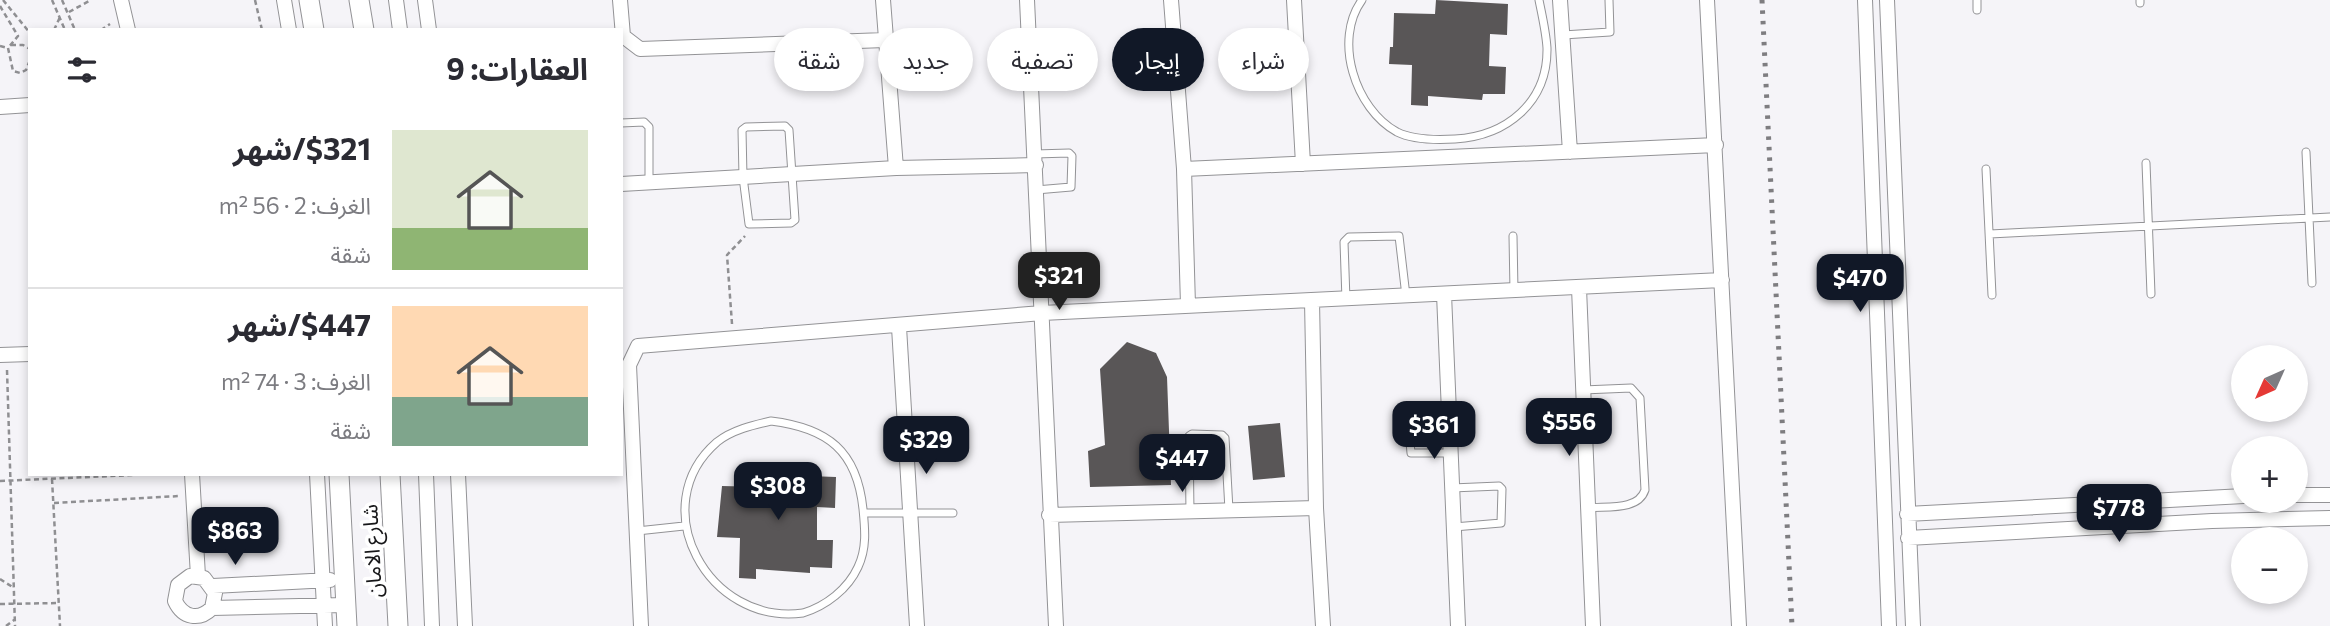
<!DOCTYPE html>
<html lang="ar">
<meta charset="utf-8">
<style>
body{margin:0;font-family:Commissioner,"Noto Sans Arabic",sans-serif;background:#f7f7f7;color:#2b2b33;direction:rtl;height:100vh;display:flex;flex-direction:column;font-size:26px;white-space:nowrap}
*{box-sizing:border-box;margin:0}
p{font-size:23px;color:#7c7c81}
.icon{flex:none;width:38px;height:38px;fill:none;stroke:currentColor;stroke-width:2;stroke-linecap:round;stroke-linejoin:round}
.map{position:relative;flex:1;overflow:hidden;direction:ltr}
.details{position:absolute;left:28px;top:28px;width:595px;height:448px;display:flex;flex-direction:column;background:#fff;border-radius:0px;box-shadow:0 4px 10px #0003;direction:rtl}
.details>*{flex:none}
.top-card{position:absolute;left:644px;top:28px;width:665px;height:63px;direction:rtl;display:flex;gap:14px}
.needle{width:46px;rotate:225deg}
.tools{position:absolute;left:2231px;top:345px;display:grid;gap:14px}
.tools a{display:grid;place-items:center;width:77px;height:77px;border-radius:50%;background:#fff;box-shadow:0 4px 10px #0003;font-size:35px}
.price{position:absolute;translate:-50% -60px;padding:0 16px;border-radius:14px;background:#111827;color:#fff;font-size:23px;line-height:46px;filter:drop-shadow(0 2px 4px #0008)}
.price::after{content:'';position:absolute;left:50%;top:42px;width:21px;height:16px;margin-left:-10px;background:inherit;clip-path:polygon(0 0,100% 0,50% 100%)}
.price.selected{background:#222;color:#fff}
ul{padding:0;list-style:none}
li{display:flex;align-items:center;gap:21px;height:175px;padding:0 35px}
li+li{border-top:2px solid #e1e1e2}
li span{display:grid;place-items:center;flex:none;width:196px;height:140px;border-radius:0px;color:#555}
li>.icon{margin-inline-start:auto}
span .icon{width:84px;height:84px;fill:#fffc;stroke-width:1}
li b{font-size:30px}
h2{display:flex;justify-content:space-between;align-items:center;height:84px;padding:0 35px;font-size:30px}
.chip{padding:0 24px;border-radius:32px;background:#fff;box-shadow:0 4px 10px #0003;font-size:24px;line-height:63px}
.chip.selected{background:#111827;color:#fff}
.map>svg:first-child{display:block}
.building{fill:#595657}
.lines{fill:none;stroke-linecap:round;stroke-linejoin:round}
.lane-casing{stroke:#939396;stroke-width:9}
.street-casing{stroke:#939396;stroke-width:16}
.secondary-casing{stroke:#939396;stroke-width:21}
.path{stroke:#8f8f92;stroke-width:2.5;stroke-dasharray:5 3.5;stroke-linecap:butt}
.lane{stroke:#fff;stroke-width:7}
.street{stroke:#fff;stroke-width:14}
.secondary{stroke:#fff;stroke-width:19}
.rail{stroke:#7e7d80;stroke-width:5;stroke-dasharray:3.5 7;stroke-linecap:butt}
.labels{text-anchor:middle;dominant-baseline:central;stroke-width:7;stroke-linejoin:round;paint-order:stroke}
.street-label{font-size:21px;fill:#171719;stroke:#fff}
</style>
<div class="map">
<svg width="2330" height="626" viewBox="0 0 2330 626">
<rect width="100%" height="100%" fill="#f5f4f8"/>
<path class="building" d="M1436,0L1508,4L1507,35L1490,34L1489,66L1506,67L1505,94H1483L1482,100L1428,96V106L1411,105L1412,65L1389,64L1390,47H1393L1394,13L1435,14Z
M1127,342L1156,353L1167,377L1171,485L1090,487L1088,451L1105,445L1100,369Z
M1280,423L1285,477L1253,480L1248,426Z
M763,465L782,466V475L836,477L835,508L817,507V540H833L832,568L810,567V573L756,569V579L739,578L740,538L717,537L722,486L763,487Z"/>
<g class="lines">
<defs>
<path id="lane" d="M1362,0C1333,40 1355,109 1397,132C1413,140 1438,140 1455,139C1506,136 1548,103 1547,48C1546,32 1542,15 1539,0
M1977,0V10
M2140,0V3
M1563,35L1610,32L1609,0
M887,57L929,55
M621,123L644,122L649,127V182
M785,126L789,130L795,220L791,223L749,224L743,177L742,130L746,127Z
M2306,152L2312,283
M1035,154L1069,153L1072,156L1071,187L1036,190
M2146,163L2151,294
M1986,169L1992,295
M1990,234L2330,217
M1513,236L1514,291
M1346,300L1344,242L1349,237L1399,236L1406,296
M1583,390L1631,388L1640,398L1645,490C1638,511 1607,506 1588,508
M1449,410L1411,415L1408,420L1411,453H1451
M771,421C828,428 857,451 863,509C865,529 867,548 858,567C848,589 826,606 803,613C708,626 643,506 717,442C732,430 753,425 771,421Z
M1452,488L1499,486L1502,489L1501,523L1454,527
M1190,512L1189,436L1192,434L1222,435L1225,438L1229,510
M864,513H953
M637,531L684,526"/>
<path id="street" d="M121,0L128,30
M284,0L289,30
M396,0L400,30
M425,0L429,30
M620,0L623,36L640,49L885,40
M883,0L896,168
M1027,0L1056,626
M1171,0L1184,169L1188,305
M1294,0L1303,164
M1560,0L1570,152
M1707,0L1739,626
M1865,0L1889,626
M1887,0L1913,626
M0,107L30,105
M1184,169L1716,145
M621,184L896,168L1036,165
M1579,288L1593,626
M1444,294L1458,626
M1312,301L1316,508L1323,626
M899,327L917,626
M0,355L30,354
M192,474L198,576
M317,474L325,626
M426,474L432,626
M458,474L465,626
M2296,495H2330
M1907,514L2244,496
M1049,515L1316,508
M1908,538L2212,521L2330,518
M213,586L330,580
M212,608L215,593L204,578L190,576L178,585L175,601C183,618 199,621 212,608L346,605
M641,626L629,365L638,346L1042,313L1722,280"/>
<path id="secondary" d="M309,0L314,30
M359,0L364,30
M339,474L347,626
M390,474L398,626"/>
</defs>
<use href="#lane" class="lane-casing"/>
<use href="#street" class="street-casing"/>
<use href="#secondary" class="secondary-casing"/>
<path class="path" d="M3,0L30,33
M52,0L65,30
M62,0L75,30
M255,0L262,30
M0,6L18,36L8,48
M69,12L91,0
M54,30L60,17
M101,30L110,24
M11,45H23L30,49
M0,46L8,48
M8,48L13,71L20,73L26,70L30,60
M732,324L727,255L745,236
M7,370L15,626
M52,479L60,626
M0,481L155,474
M54,503L180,496
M0,579L14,588
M0,604L59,603
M6,626L14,620"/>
<use href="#lane" class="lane"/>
<use href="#street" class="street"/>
<use href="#secondary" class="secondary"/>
<path class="rail" d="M1762,0L1792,626"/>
</g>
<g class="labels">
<g class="street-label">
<text transform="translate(371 551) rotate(-93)">شارع الامان</text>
</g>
</g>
</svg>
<div class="tools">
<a><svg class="needle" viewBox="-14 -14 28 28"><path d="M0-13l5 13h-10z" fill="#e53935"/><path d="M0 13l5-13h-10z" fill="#7c7c81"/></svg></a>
<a>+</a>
<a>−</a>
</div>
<b class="price selected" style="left:1059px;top:312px">$321</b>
<b class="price" style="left:1860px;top:314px">$470</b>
<b class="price" style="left:1569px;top:458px">$556</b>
<b class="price" style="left:1434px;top:461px">$361</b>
<b class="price" style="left:926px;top:476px">$329</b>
<b class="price" style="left:1182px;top:494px">$447</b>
<b class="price" style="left:778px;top:522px">$308</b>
<b class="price" style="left:2119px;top:544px">$778</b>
<b class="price" style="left:235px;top:567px">$863</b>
<div class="top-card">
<a class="chip">شراء</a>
<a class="chip selected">إيجار</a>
<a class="chip">تصفية</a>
<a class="chip">جديد</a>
<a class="chip">شقة</a>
</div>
<section class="details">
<h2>العقارات: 9<svg class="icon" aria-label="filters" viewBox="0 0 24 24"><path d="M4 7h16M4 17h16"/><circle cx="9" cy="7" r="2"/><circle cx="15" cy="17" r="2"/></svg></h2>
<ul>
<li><span style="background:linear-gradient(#dfe7d0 70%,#8fb573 0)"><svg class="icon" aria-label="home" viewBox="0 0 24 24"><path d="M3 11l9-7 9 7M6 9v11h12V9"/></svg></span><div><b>$321/شهر</b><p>الغرف: 2 · 56 m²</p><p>شقة</p></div></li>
<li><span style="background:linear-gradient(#ffd9b3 65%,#7fa58c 0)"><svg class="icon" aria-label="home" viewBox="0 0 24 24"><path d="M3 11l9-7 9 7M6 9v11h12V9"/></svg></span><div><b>$447/شهر</b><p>الغرف: 3 · 74 m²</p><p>شقة</p></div></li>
</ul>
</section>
</div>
